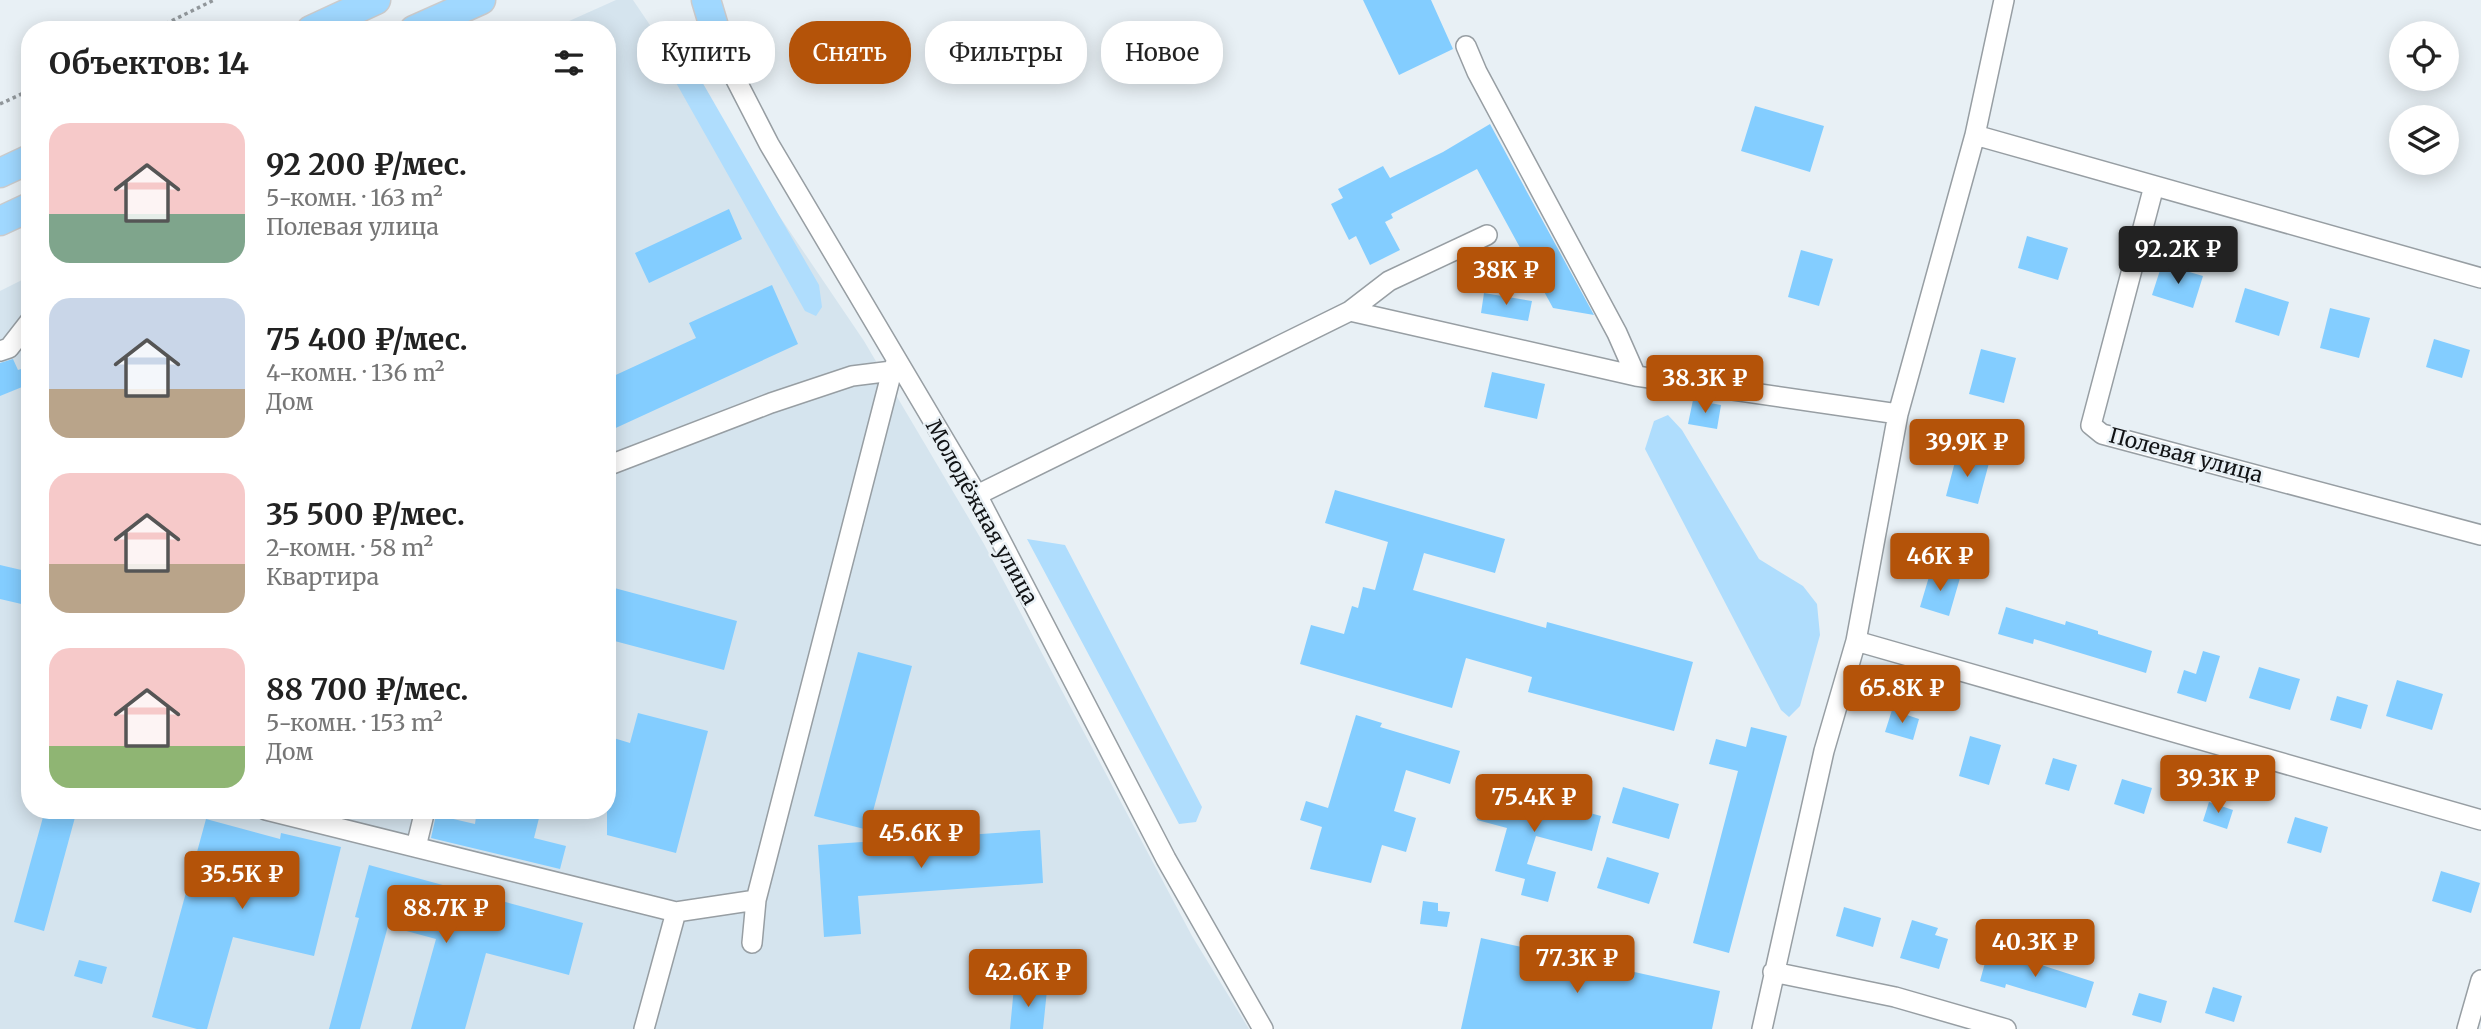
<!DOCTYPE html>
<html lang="ru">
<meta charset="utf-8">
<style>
body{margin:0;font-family:Merriweather,serif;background:#f2f2f2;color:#222;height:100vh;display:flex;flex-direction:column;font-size:26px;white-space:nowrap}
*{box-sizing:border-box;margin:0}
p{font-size:23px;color:#767676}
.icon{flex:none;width:38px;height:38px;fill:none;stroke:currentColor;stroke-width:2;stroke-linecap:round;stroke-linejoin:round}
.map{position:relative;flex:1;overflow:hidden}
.drawer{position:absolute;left:21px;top:21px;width:595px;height:798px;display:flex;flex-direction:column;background:#fff;border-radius:28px;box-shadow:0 4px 18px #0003}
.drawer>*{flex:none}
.hud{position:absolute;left:637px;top:21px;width:665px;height:63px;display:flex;gap:14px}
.buttons{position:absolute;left:2389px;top:21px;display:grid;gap:14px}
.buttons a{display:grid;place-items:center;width:70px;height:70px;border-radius:50%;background:#fff;box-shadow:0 4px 18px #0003;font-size:35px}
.price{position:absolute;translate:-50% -60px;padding:0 16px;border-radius:7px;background:#b45309;color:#fff;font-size:23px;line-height:46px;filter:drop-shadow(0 2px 4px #0008)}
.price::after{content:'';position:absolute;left:50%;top:42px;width:21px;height:16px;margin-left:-10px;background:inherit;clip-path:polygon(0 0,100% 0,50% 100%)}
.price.current{background:#222;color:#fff}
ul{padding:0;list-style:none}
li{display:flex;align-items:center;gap:21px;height:175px;padding:0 28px}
li span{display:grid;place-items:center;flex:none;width:196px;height:140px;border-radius:21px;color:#555}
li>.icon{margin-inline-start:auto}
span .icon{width:84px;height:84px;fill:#fffc;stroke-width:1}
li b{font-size:30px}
h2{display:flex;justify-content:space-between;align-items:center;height:84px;padding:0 28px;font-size:30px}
.tag{padding:0 24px;border-radius:28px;background:#fff;box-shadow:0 4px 18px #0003;font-size:24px;line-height:63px}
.tag.current{background:#b45309;color:#fff}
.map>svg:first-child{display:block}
.built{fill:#d5e4ee}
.green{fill:#afddfd}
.building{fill:#83cdff}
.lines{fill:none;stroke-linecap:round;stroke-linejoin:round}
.minor-casing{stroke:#979ea3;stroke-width:22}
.highway-casing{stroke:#cbcbcc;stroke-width:31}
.path{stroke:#91979b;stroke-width:3.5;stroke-dasharray:3.5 3.5;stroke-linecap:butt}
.minor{stroke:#fff;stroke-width:19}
.highway{stroke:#a0d8ff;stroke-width:28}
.labels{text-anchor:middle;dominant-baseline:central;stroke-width:5;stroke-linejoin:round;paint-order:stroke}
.street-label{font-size:21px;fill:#111315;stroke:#e8f0f5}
</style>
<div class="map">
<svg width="2481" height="1029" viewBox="0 0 2481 1029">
<rect width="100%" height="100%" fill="#e8f0f5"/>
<path class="built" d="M616,0H633L864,341L984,544L1192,936L1249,1029H0V291L30,276V810H607V30H549Z"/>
<path class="green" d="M675,58L701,80L819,285L822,307L816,316L805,311L666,65Z
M1668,415L1682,430L1759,559L1803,586L1817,604L1820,635L1800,706L1789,717L1781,710L1645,449L1654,421Z
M1027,539L1065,545L1202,807L1196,822L1179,824Z"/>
<path class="building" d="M1363,0H1431L1453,49L1399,75Z
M1755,106L1824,126L1810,172L1741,151Z
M1490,124L1594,315L1553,308L1477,169L1391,214L1393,218L1385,222L1400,250L1370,265L1356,236L1349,240L1331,204L1343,198L1338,189L1383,166L1390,178L1443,152Z
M729,209L742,239L649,283L635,253Z
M2027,236L2068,248L2058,280L2018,268Z
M1801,250L1833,259L1819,306L1788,297Z
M2162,264L2203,276L2193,308L2152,295Z
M772,285L798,344L607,432V379L696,338L689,323Z
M2245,288L2289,302L2279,336L2235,322Z
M1484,293L1532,301L1528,321L1481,313Z
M2330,308L2370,318L2359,358L2320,348Z
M2434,339L2470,350L2462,378L2426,367Z
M1981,349L2016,358L2004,403L1969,394Z
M13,359L18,370L21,369L27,385L0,396V363Z
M1492,372L1545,384L1537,419L1484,407Z
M1693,400L1721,405L1717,429L1688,424Z
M1957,454L1989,463L1978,504L1946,496Z
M1335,490L1505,539L1495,573L1424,553L1413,590L1546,628L1547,622L1693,662L1674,731L1528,692L1532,677L1466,658L1452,708L1300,664L1311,625L1344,634L1352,606L1358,608L1363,587L1375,590L1388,542L1325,523Z
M0,565L30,572V606L0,599Z
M1931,570L1960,578L1949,616L1920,607Z
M607,586L737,621L724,670L607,639Z
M2006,607L2065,625L2066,621L2098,631V634L2152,651L2146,673L2034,639L2033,644L1998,634Z
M2203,651L2220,656L2206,702L2177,693L2184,670L2196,674Z
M858,652L912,666L868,830L814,816Z
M2259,667L2300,679L2290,710L2249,698Z
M2397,680L2443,694L2432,730L2386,716Z
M2337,696L2368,705L2361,729L2330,720Z
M1892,710L1919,719L1913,740L1885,732Z
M638,713L708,731L676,853L607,835V736L630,743Z
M1356,715L1382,723L1380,727L1460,751L1450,784L1406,770L1394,811L1416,818L1406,852L1382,845L1371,883L1310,869L1322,827L1300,820L1306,801L1328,808Z
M1751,727L1787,736L1729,953L1693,943L1738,771L1709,764L1716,739L1746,747Z
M1970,736L2001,745L1989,785L1959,776Z
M2053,758L2077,765L2069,791L2045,784Z
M2122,779L2152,788L2144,814L2114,804Z
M1486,785L1601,816L1592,851L1536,836L1527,864L1556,872L1548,902L1521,895L1525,879L1495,871L1507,828L1477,820Z
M1623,787L1679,804L1669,839L1612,823Z
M2209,802L2233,810L2227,829L2203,821Z
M45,810H77L44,931L14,922Z
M477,810H541L534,838L566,846L560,869L431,838L436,815L475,824Z
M2295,817L2328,827L2321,853L2287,843Z
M206,819L280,839L281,833L341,847L314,956L233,937L207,1029H197L152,1017Z
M1040,830L1043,883L858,896L861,934L824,937L818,845Z
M1607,857L1659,873L1649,904L1597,888Z
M369,865L583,923L569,975L486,953L465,1029H411L436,939L388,926L360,1029H329L359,918L355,917Z
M2441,871L2480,883L2471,913L2432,901Z
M1423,901L1438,903V911L1450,912L1447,927L1420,924Z
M1844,907L1881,918L1873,947L1836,936Z
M1912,920L1938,928L1935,935L1948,939L1939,969L1900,958Z
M1481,938L1720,991L1712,1029H1461Z
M1989,948L2094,982L2086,1008L2006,984L2005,988L1980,981Z
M79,960L107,967L102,984L74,976Z
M1014,987L1047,990L1043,1029H1010Z
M2213,987L2242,996L2234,1022L2205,1013Z
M2139,993L2167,1001L2161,1023L2132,1015Z"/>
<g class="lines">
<defs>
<path id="minor" d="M716,41L769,144L977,495L1166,859L1263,1029
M1466,46L1477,72L1617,333L1636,376
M1975,135L2481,278
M2154,186L2091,425L2102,434L2481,535
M1350,311L1389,281L1487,235
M0,351L9,348L30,321
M607,466L771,403L852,376L892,371
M977,495L1350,311L1636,376L1898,414
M1856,641L2481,820
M266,810L676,912
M416,847L425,810
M752,943L756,900
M1773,972L1895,997L2006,1029
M644,1029L676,912L756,900L892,371L897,361
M1762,1029L1824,751L1856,641L1898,414L1975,135L2004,0
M2467,1029L2481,980"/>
<path id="highway" d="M706,0L721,50
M311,30L376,0
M414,30L481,0
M0,173L30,159
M0,221L30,207"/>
</defs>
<use href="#minor" class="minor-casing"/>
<use href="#highway" class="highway-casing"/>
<path class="path" d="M153,30L214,0
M0,104L30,90"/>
<use href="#minor" class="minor"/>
<use href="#highway" class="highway"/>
</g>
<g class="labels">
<g class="street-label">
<text transform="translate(2186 455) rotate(15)">Полевая улица</text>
<text transform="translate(982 512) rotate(61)">Молодёжная улица</text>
</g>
</g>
</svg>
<div class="buttons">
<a><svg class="icon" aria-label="locate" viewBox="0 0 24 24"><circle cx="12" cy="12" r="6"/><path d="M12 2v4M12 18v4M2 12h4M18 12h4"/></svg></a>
<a><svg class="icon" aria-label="layers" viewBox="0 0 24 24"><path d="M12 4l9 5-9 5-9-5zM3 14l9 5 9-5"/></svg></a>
</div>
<b class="price current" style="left:2178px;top:286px">92.2K ₽</b>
<b class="price" style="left:1506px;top:307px">38K ₽</b>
<b class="price" style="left:1705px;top:415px">38.3K ₽</b>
<b class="price" style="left:1967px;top:479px">39.9K ₽</b>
<b class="price" style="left:1940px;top:593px">46K ₽</b>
<b class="price" style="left:1902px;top:725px">65.8K ₽</b>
<b class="price" style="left:2218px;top:815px">39.3K ₽</b>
<b class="price" style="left:1534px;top:834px">75.4K ₽</b>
<b class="price" style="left:921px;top:870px">45.6K ₽</b>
<b class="price" style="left:242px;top:911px">35.5K ₽</b>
<b class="price" style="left:446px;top:945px">88.7K ₽</b>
<b class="price" style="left:2035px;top:979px">40.3K ₽</b>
<b class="price" style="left:1577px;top:995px">77.3K ₽</b>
<b class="price" style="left:1028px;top:1009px">42.6K ₽</b>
<div class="hud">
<a class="tag">Купить</a>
<a class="tag current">Снять</a>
<a class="tag">Фильтры</a>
<a class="tag">Новое</a>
</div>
<section class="drawer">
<h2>Объектов: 14<svg class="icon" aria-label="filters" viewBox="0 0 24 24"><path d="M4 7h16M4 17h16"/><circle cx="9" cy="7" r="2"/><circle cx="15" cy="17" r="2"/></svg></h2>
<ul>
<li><span style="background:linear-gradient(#f6c9c9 65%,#7fa58c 0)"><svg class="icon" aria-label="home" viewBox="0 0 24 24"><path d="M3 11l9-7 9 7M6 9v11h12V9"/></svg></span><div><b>92 200 ₽/мес.</b><p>5-комн. · 163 m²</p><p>Полевая улица</p></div></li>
<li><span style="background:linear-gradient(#c9d6e8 65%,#b9a48a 0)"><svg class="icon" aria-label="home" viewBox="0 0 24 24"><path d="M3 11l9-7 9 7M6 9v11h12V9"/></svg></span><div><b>75 400 ₽/мес.</b><p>4-комн. · 136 m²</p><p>Дом</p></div></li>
<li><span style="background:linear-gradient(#f6c9c9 65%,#b9a48a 0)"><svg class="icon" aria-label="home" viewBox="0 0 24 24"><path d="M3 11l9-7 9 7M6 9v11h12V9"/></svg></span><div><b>35 500 ₽/мес.</b><p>2-комн. · 58 m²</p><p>Квартира</p></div></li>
<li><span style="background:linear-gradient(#f6c9c9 70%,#8fb573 0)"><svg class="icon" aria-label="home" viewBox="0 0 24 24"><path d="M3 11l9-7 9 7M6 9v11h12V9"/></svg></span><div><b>88 700 ₽/мес.</b><p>5-комн. · 153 m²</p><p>Дом</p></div></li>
</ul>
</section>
</div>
